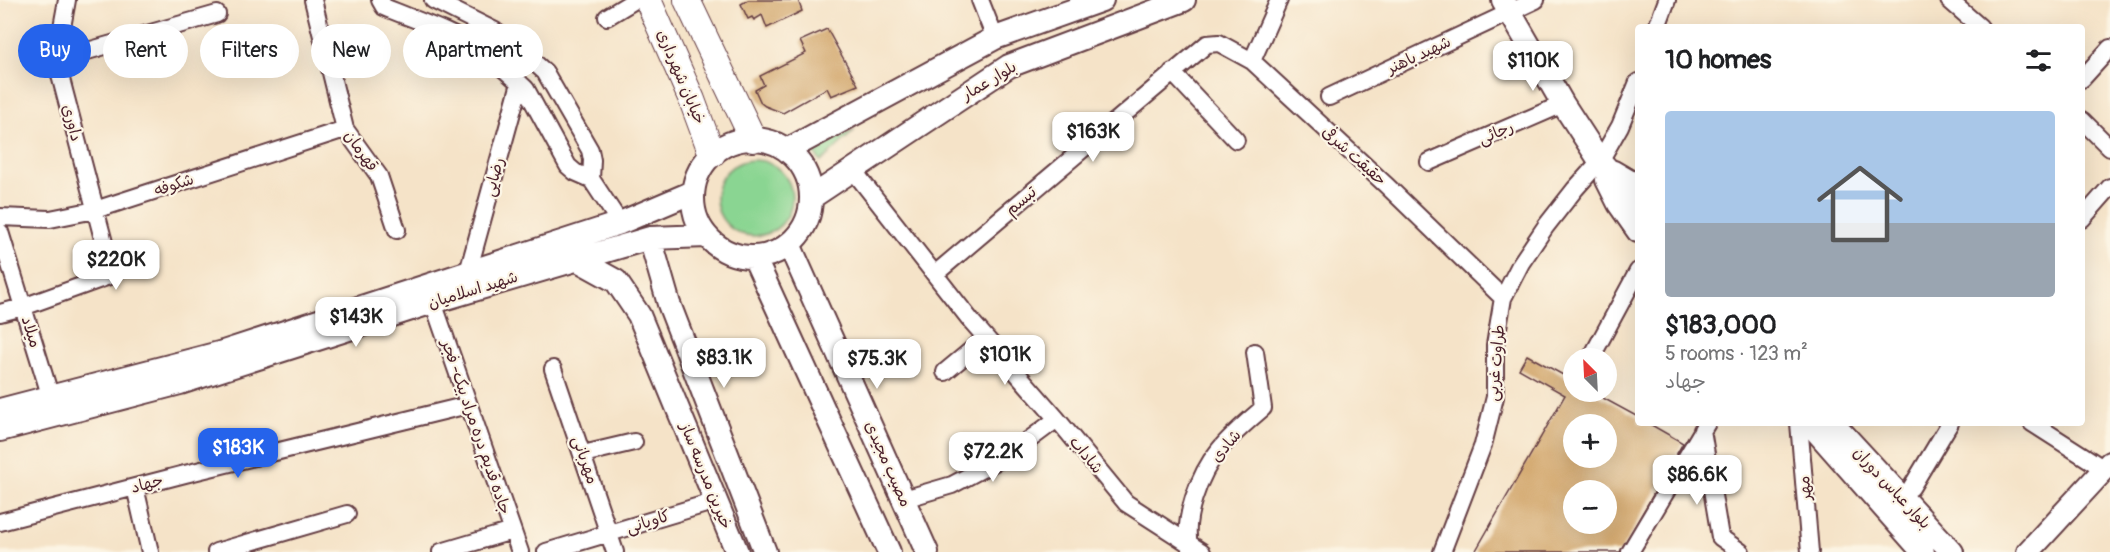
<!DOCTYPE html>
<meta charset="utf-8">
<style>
body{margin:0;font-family:Pangolin,"Playpen Sans Arabic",sans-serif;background:#f6f6f6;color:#202124;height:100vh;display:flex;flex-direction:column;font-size:22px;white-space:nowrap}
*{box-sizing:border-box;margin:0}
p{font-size:20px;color:#757577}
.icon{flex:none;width:33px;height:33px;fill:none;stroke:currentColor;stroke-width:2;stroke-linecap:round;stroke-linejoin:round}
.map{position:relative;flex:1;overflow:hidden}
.drawer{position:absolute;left:1635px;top:24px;width:450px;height:402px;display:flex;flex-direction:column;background:#fff;border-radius:6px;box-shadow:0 6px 24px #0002}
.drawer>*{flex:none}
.hud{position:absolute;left:18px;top:24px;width:570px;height:54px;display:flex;gap:12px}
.needle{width:39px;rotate:336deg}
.buttons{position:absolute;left:1563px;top:348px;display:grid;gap:12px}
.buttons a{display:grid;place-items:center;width:54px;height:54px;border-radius:50%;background:#fff;box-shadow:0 6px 24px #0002;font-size:30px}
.price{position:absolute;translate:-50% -51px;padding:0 14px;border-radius:12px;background:#fff;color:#222;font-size:20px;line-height:39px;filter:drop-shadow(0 2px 3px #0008)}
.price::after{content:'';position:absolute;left:50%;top:36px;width:18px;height:14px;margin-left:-9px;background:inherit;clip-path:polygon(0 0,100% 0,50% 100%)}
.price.active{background:#2563eb;color:#fff}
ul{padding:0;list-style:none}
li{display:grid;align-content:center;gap:12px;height:318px;padding:0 30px}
li span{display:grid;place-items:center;height:186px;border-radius:6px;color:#555}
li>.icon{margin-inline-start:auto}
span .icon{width:108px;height:108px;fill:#fffc;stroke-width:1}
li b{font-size:26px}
h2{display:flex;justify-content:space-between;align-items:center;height:72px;padding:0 30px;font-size:26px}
.pill{padding:0 21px;border-radius:27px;background:#fff;box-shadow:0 6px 24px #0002;font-size:21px;line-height:54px}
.pill.active{background:#2563eb;color:#fff}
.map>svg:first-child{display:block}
.green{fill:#8ad592;stroke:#6a7a5e;stroke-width:1.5}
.building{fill:#ce9f60;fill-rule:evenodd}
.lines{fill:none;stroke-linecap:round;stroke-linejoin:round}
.street-casing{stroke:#643c43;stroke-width:20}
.secondary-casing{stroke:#643c43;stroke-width:26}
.primary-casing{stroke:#643c43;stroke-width:28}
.street{stroke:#fff;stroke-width:16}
.secondary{stroke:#fff;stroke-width:22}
.primary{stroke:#fff;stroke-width:26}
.labels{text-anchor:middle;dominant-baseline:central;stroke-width:4.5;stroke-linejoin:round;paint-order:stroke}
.street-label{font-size:16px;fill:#4a1f2b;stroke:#fcf5e5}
</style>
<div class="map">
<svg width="2110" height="552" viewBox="0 0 2110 552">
<rect width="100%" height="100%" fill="#fcf5e5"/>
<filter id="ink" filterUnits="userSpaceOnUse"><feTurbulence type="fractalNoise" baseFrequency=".0167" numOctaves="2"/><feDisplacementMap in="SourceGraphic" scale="12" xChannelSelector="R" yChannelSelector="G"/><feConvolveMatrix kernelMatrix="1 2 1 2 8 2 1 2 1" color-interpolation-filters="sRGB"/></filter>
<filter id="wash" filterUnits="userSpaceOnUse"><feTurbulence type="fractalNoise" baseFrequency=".008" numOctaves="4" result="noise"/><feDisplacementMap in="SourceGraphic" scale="24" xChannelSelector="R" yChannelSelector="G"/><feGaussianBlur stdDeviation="1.35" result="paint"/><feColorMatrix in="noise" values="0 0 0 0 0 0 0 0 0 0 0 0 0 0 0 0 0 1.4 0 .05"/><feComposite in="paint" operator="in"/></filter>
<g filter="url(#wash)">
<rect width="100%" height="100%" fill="#f5e3c8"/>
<path class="green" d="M855,130L821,162L811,149Z
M716 198a38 38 0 1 1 76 0a38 38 0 1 1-76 0Z"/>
<g id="blocks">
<path class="building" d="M748,0H798L802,11L767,28L762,15L754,20L752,17L748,19L741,4Z
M827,29L858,85L831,96L827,88L783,113L765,106L761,103L755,90L764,85L760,76L806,53L800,41Z
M1527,355L1574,381V392H1592L1638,417V423H1648L1683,443L1620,552H1475L1565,395L1519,369ZM1574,424H1606V458H1574ZM1574,490H1606V524H1574Z"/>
</g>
</g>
<g filter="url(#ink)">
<use href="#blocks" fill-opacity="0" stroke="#643c43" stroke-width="1.5"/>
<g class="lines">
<defs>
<path id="street" d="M313,0L345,129L379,176L397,230
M380,0L384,7C415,20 451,31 479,50C496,61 512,76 526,89L568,166L575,172L591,179
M433,0L495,31L536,64L545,72L590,150L592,160L591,179
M980,0L995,38
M1279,0L1252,61L1386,185L1503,298
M1949,0L1980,27
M607,17L635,0
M1657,27L1667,0
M56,60L217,14
M1172,72L1236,140
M2082,79L2110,48
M1329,97L1536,0
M2082,120L2110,148
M1429,162L1563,104
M1614,169L1638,183
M853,170L972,322L1057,419L1126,503L1202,552
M591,179L620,223
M0,217L50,219L95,210L345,129
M2082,219L2110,187
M0,232L51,398
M468,272L520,83
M935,274L1207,44L1219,43L1252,61
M433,302L520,552
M0,313L23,307L109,276L112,273L56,60L67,0
M1591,358L1638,271
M553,369L615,552
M945,372L986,338
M1799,423L1810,552
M2032,423L2104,469
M1702,430L1720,537L1741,552
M583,454L634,442
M135,487L150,552
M1911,488L1950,423
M904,499L952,485L1010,454L1057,419
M0,522L185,474L468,405
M1191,551C1180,522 1200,473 1219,450C1231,435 1248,421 1263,408L1255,352
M216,552L347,514
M441,552L512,531
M546,552L716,501
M1442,552L1483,445L1495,397V345L1503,298L1521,263L1546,226L1575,189L1600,161L1620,126L1638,82
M1630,552L1707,423"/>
<path id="secondary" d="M1503,0L1563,104L1600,161L1638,203
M693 198a59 59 0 1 1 118 0a59 59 0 1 1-118 0Z
M787,150L995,38L1102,0
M1607,180L1619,204L1638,231
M812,197L1009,66L1184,0
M650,238L669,304L765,552
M789,244L927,552
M754,257L889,552
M576,259L616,281L639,315L737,552
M0,410L223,352L620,223L693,192
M1809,423L1923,552
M1833,423L1952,552
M0,430L180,383L433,302L650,238L707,236
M2028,552L2110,463"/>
<path id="primary" d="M648,0L692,100L712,154
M687,0L753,139"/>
</defs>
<use href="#street" class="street-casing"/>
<use href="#secondary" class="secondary-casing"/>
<use href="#primary" class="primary-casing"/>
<use href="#street" class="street"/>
<use href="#secondary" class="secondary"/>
<use href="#primary" class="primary"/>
</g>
</g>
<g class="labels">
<g class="street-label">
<text transform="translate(1419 55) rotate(-25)">شهید باهنر</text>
<text transform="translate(681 77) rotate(67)">خیابان شهرداری</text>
<text transform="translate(989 81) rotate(-31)">بلوار عمار</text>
<text transform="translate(72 123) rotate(75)">داوری</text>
<text transform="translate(1496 133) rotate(-23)">رجائی</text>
<text transform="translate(361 151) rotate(55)">قهرمان</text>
<text transform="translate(1354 156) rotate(42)">حقیقت شرفی</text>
<text transform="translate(494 177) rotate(-75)">رضایی</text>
<text transform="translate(174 185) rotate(-18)">شکوفه</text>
<text transform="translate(1021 201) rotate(-40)">تبسم</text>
<text transform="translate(473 290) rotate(-17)">شهید اسلامیان</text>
<text transform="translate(31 332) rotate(73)">میلاد</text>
<text transform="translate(1496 363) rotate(-85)">طراوت غربی</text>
<text transform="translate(476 427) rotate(71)">جاده قدیم دره مراد بیک- فجر</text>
<text transform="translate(1226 446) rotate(-50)">شادی</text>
<text transform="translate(1086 455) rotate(51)">شاداب</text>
<text transform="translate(585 460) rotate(71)">مهربانی</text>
<text transform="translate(888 464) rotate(66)">مصیب مجیدی</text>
<text transform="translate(706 476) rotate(68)">خیرین مدرسه ساز</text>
<text transform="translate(147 484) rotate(-15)">جهاد</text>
<text transform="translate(1805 488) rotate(-95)">مهر</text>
<text transform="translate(1892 488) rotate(47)">بلوار عباس دوران</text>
<text transform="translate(648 522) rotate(-17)">کاویانی</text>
</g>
</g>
</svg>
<div class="buttons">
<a><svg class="needle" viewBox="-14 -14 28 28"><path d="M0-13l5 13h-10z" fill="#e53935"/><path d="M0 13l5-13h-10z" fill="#757577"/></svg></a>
<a>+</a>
<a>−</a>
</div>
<b class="price" style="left:1533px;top:92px">$110K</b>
<b class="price" style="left:1093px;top:163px">$163K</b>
<b class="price" style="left:116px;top:291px">$220K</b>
<b class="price" style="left:356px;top:348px">$143K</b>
<b class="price" style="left:1005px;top:386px">$101K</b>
<b class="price" style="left:724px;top:389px">$83.1K</b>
<b class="price" style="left:877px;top:390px">$75.3K</b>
<b class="price active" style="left:238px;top:479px">$183K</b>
<b class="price" style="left:993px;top:483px">$72.2K</b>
<b class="price" style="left:1697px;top:506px">$86.6K</b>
<div class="hud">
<a class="pill active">Buy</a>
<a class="pill">Rent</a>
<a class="pill">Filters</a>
<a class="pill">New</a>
<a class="pill">Apartment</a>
</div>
<section class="drawer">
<h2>10 homes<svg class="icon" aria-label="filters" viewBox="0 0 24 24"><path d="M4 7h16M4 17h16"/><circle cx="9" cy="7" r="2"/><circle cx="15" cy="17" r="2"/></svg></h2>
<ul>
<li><span style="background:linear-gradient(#a9c7e8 60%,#9aa5b1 0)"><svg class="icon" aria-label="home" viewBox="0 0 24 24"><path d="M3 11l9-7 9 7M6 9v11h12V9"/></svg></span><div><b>$183,000</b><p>5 rooms · 123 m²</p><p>جهاد</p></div></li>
</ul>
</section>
</div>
